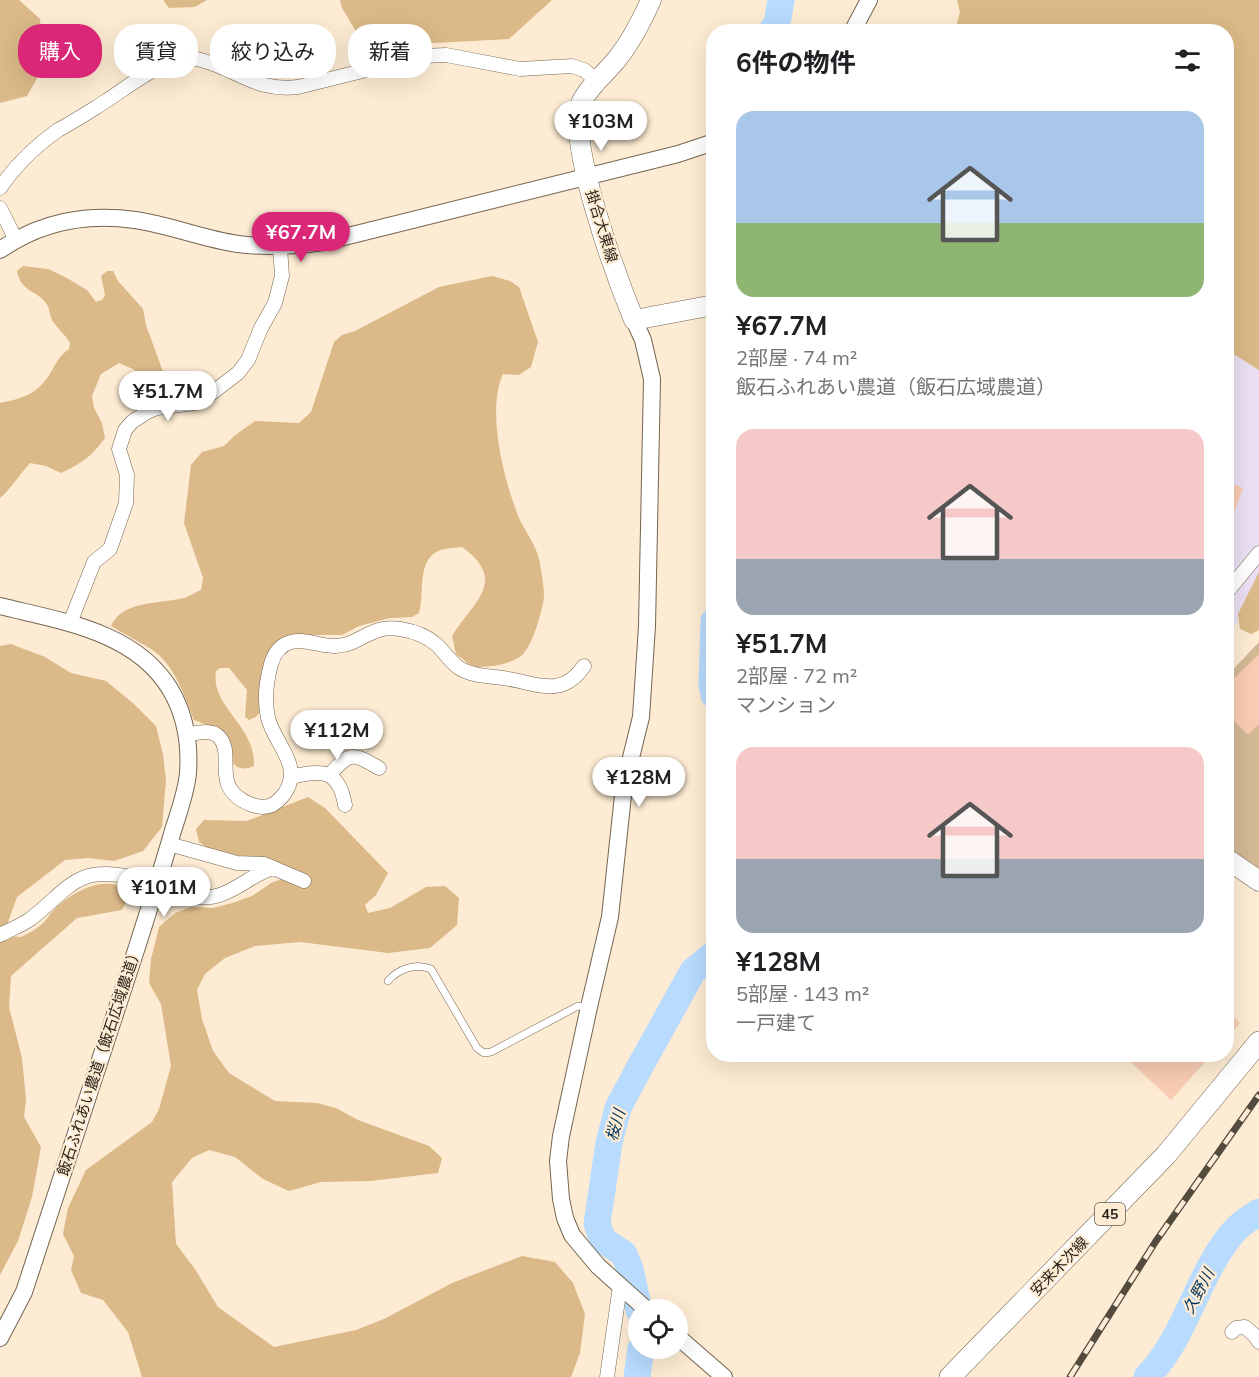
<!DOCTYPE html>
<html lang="ja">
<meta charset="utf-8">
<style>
body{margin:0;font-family:Mulish,"Noto Sans JP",sans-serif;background:#f6f6f6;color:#202124;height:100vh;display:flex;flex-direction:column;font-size:22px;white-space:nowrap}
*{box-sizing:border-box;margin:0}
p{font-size:20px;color:#757577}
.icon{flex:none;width:33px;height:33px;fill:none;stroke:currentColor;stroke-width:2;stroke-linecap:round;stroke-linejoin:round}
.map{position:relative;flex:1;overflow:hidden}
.panel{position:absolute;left:706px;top:24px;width:528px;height:1038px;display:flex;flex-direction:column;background:#fff;border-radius:24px;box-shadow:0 6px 24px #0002}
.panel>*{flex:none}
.banner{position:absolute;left:18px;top:24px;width:570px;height:54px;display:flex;gap:12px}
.tools{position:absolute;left:628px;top:1299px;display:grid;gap:12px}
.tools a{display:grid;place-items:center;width:60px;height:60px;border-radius:50%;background:#fff;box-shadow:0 6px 24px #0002;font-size:30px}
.price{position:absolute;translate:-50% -51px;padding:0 14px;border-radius:21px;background:#fff;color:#222;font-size:20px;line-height:39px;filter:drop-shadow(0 2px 3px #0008)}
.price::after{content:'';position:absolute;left:50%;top:36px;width:18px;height:14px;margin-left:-9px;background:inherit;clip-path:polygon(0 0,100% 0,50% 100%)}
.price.current{background:#db2777;color:#fff}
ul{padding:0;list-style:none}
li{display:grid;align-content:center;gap:12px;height:318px;padding:0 30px}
li span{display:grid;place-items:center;height:186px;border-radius:18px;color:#555}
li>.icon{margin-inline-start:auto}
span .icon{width:108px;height:108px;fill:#fffc;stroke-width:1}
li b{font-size:26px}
h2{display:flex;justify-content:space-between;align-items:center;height:72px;padding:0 30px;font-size:26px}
.tag{padding:0 21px;border-radius:24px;background:#fff;box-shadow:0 6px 24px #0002;font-size:21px;line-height:54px}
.tag.current{background:#db2777;color:#fff}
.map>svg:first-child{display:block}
.education{fill:#ebdff3}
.green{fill:#d2b894}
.forest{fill:#dbb988}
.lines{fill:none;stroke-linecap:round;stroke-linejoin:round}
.river{stroke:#b8dbfe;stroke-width:27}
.building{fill:#f8ccb2}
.service-casing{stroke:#746550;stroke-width:8}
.minor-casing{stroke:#746550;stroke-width:15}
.tertiary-casing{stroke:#746550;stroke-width:18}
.secondary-casing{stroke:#746550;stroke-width:21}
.primary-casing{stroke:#746550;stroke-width:22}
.service{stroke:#fff;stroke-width:7}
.minor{stroke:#fff;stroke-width:14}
.tertiary{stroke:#fff;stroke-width:16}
.secondary{stroke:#fff;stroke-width:20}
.primary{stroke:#fff;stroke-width:21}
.rail-casing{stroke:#544b3f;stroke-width:7}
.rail{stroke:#fdebd3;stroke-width:4.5;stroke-dasharray:14;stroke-linecap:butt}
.minor-bridge-casing{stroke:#746550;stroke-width:15;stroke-linecap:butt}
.minor-bridge{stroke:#fff;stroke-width:14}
.labels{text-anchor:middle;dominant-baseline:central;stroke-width:4.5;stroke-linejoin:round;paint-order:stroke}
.shield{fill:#fdebd3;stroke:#665c4f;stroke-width:1.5}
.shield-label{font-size:14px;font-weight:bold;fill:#251f16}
.street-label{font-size:15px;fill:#251f16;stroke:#fdebd3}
.water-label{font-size:16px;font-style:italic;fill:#013359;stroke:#fdebd3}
</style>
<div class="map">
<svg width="1259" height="1377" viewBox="0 0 1259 1377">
<rect width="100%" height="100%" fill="#fdebd3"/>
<path class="education" d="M1227,329L1259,342V600L1227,633Z"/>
<path class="green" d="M1259,642V871L1227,852V676Z"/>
<path class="forest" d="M0,0H19L40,19L44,66L27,96L0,103Z
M163,0H207L195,7L169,8Z
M340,0H552L509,39L397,45L381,50L364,45L342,8Z
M957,0H1259V370L1227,350V32L955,31L960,12Z
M23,266L48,269L65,277L87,290L96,302L102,300L105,295L101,276L107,271H113L118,281L143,309L146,325L170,391L168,396L163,397L133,369L119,363L101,374L92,396L94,408L102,423L105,438C91,457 82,463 61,473L46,466L30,463C21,473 8,492 0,498V403C24,398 38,394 51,372C57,362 59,356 69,349L70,343C65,334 57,328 52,320C49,314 50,307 45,302C36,290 21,292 17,271Z
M492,276L510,281L519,287L538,342L531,367L519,375L503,374C486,411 504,481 519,518C525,531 536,545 539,559C541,570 544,585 544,596C543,609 532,648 521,656C506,666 491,667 473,667L456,654L452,636C473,602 509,581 462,547C455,548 444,548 438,551C416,562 425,594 419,613L412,617L390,618L359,626L342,635H302L267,661L260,680L262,710L256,717L249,720L245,717L247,690L229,668H220L216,671C210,707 256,725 254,766C229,777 227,749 222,731L194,720C184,695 175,665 151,649C138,641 124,634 111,626C122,600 161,604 184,598C190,596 196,592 201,590L203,578L184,523L191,465L202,452L224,446L234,436L255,421L299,423L311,412L334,342L342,335L355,331L439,287Z
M1259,572V630L1251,634L1240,629L1238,614Z
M11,644L45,657L71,673L106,681L134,704L156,726L163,754L166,780L162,827L143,851L114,861L88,858L65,860L17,897L8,922L11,936L21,937C27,934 35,930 41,925C46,921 49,915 53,911C72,892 100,876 125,888L127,900L122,910L77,918L11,976L9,1007L22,1058L26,1100L24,1117L41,1147L32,1197L18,1241L0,1275V646Z
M308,797L325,808L388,873L376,895L365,905L368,913L390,908L426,887L445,886L459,898L457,925L430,948L388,953L300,942L255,946L225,958L205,974L197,990L202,1019L213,1051L229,1073L275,1101L317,1103L336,1108L358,1120L429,1146L442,1158L438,1173L370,1181L321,1182L289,1191L263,1179L235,1157L209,1150L192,1158L172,1182L176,1244L195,1269L218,1307L274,1347L356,1330L384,1319L452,1283L522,1256L555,1262L573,1283L585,1314L580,1353L571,1377H142L128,1332L103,1300L81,1293L71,1270L74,1256L63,1234L68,1208L86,1170L152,1122L159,1109L171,1066L161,1004L149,983L151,959L159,927L175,913L191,907L213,908L232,903L252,896L271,883L284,878L287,868L260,857L216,854L199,842L196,829L204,820L247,821Z"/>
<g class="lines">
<path class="river" d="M771,32L777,24L781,0
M714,621L712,684L714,695
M639,1310L630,1269L624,1254L603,1240L597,1224L609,1143L618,1108L637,1072L693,971L714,954
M637,1377L641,1348
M1147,1377C1188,1335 1197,1272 1236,1229C1243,1222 1252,1217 1259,1212"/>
</g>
<path class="building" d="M1227,482L1243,488L1227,532Z
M1259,654V724L1248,735L1227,714V685Z
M1227,729L1234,736L1227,743Z
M1227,1011L1240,1023L1227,1038Z
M1122,1054H1212L1171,1100Z"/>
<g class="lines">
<defs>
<path id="service" d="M388,981C398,969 415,963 431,969L477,1048L484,1053L491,1052L578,1006L589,1007"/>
<path id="minor" d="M0,188C15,166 37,145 58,130C75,121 90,111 106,101C131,85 169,52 201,60C239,70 256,92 298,87L423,56L446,55L520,69L572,66L584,70L596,80
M0,208L16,240
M1227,592L1259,553
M70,623L94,562L110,549L126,503L127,475L119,449L125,430L132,422L147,412L157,408L195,403L204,399L238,373L248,360L261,328L275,303L282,276L280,247
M186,735C197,733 212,728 220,738C235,756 210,788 250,804C257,807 265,808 272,805C278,802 281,798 285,793C303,765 275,745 268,718C264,699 266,683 271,664C274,654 279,645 291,642C306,638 321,647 336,646C361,645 370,624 400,629C413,631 427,636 437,645C445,653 450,661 459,668C472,676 488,676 503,678C535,682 561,700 584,666
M329,775C351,752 351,752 379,768
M292,777C322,769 339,770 345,805
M169,844L237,863L264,864L304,881
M182,896C193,897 205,899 216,896C237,891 252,874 273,868
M0,935C9,930 20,926 29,920C68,891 74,865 130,877
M1232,1332L1236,1328L1245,1327L1254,1335L1259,1342
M607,1377L620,1286"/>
<path id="tertiary" d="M852,32L869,0
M0,250C40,222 87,213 135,220C170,225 203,239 238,244C267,248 295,246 324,242L678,154L714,142
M634,320L643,340L652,379L647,626L641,717L624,786L610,917L589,1007L561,1136L558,1161L561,1199L565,1218L572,1235L598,1266L647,1310
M0,606C60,621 135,631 170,689C185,714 190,744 188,773C186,794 178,814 172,834C161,872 149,909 137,947C99,1062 61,1177 24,1292L0,1338
M678,1337L724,1377"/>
<path id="secondary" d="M651,0C642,20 631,42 617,59C605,74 591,84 582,101C564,136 618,281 634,320L714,305
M1227,859L1259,881"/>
<path id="primary" d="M950,1377L1166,1155L1259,1042"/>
</defs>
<use href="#service" class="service-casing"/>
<use href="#minor" class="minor-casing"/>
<use href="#tertiary" class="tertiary-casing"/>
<use href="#secondary" class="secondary-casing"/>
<use href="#primary" class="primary-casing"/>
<use href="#service" class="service"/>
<use href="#minor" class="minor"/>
<use href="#tertiary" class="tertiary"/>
<use href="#secondary" class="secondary"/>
<use href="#primary" class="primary"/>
<defs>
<path id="rail" d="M1070,1377L1156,1241L1259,1095"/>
</defs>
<use href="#rail" class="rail-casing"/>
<use href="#rail" class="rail"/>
<defs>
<path id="minor-bridge" d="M130,877L182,896"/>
</defs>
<use href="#minor-bridge" class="minor-bridge-casing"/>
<use href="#minor-bridge" class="minor-bridge"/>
</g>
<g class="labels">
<rect class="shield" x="1095" y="1203" width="30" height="22" rx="4.5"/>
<g class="shield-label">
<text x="1110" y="1214">45</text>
</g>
<g class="street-label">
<text transform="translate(602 226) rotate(73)">掛合大東線</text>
<text transform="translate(99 1061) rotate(-72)">飯石ふれあい農道（飯石広域農道）</text>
<text transform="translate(1059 1266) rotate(-46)">安来木次線</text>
</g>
<g class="water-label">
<text transform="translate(615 1125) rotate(-74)">桜川</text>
<text transform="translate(1198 1291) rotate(-62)">久野川</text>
</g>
</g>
</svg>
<div class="tools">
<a><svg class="icon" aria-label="locate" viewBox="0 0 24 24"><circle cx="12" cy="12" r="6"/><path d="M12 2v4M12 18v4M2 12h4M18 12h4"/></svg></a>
</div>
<b class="price" style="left:601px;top:152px">¥103M</b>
<b class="price current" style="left:301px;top:263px">¥67.7M</b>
<b class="price" style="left:168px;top:422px">¥51.7M</b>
<b class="price" style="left:337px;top:761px">¥112M</b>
<b class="price" style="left:639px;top:808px">¥128M</b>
<b class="price" style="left:164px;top:918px">¥101M</b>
<div class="banner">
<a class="tag current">購入</a>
<a class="tag">賃貸</a>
<a class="tag">絞り込み</a>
<a class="tag">新着</a>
</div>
<section class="panel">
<h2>6件の物件<svg class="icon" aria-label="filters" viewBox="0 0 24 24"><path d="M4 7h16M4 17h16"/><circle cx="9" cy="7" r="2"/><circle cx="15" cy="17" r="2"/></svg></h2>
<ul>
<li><span style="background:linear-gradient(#a9c7e8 60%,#8fb573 0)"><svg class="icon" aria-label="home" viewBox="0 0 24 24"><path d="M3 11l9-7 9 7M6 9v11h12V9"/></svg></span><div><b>¥67.7M</b><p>2部屋 · 74 m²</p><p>飯石ふれあい農道（飯石広域農道）</p></div></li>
<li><span style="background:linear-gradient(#f6c9c9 70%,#9aa5b1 0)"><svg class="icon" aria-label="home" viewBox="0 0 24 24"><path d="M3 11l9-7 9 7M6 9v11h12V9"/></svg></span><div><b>¥51.7M</b><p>2部屋 · 72 m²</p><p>マンション</p></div></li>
<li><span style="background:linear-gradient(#f6c9c9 60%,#9aa5b1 0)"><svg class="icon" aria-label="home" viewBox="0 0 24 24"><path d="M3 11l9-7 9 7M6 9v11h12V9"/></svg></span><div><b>¥128M</b><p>5部屋 · 143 m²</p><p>一戸建て</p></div></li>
</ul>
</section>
</div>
